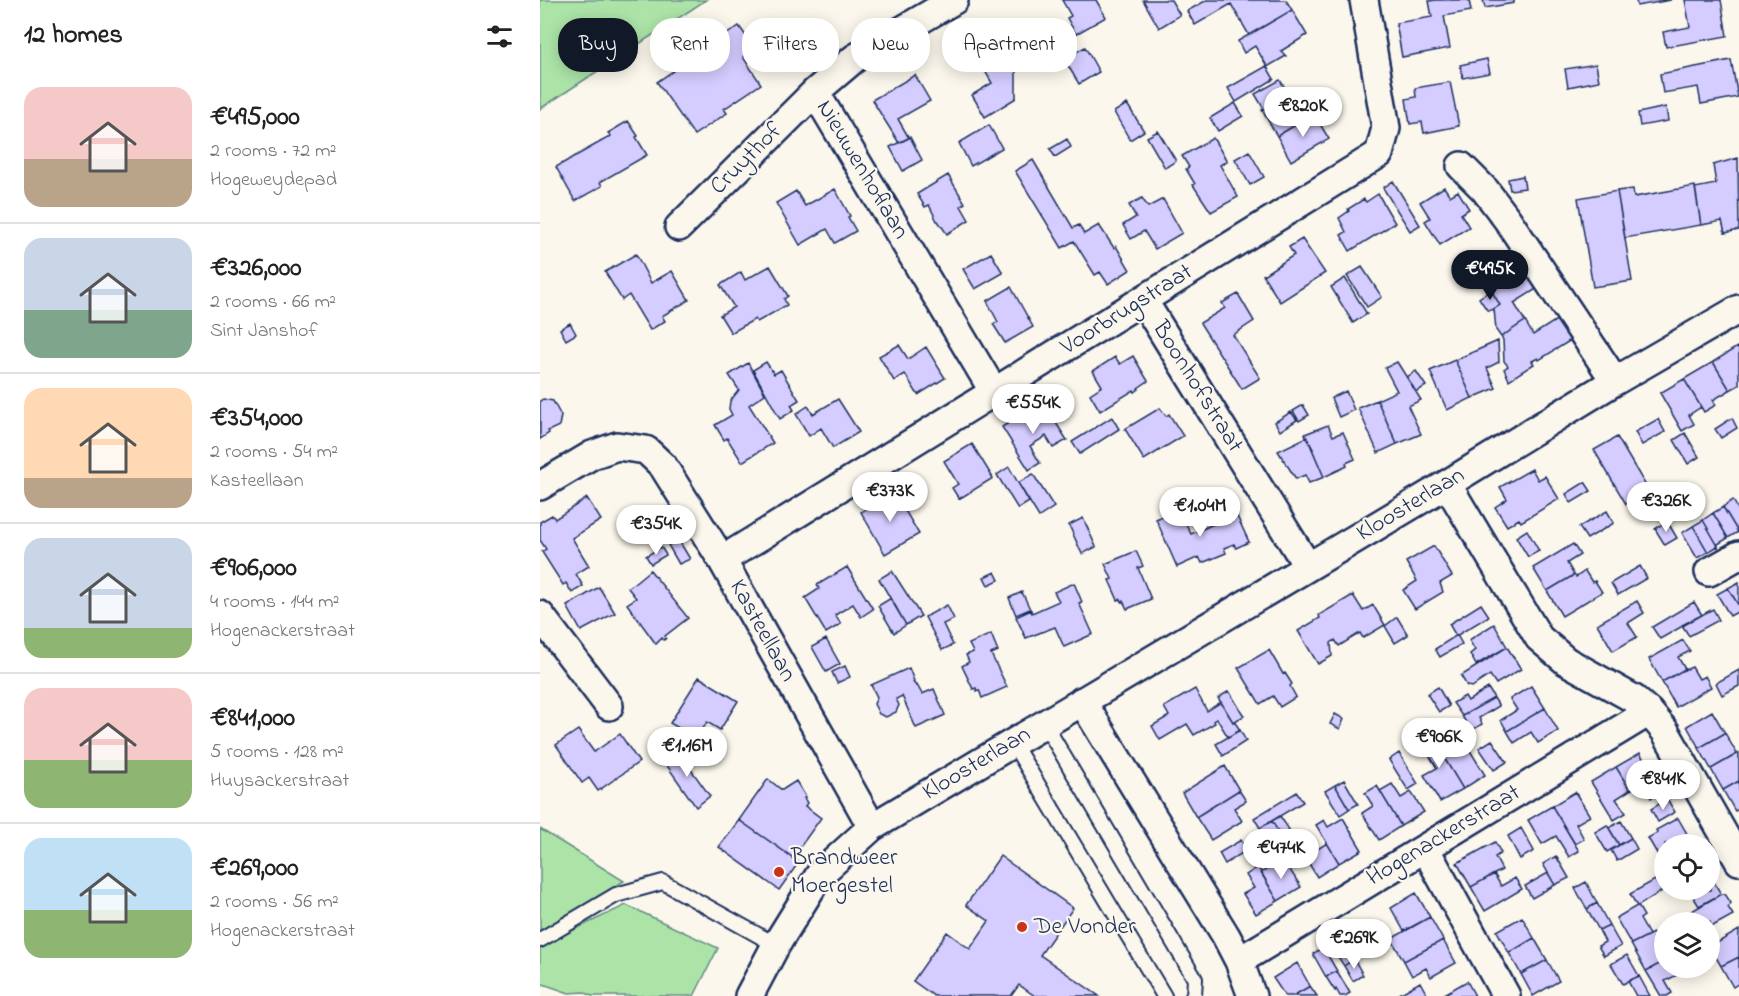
<!DOCTYPE html>
<meta charset="utf-8">
<style>
body{margin:0;font-family:"Indie Flower",sans-serif;background:#f6f6f6;color:#222;height:100vh;display:flex;flex-direction:column;font-size:22px;white-space:nowrap}
*{box-sizing:border-box;margin:0}
p{font-size:20px;color:#767676}
.icon{flex:none;width:33px;height:33px;fill:none;stroke:currentColor;stroke-width:2;stroke-linecap:round;stroke-linejoin:round}
.map{position:relative;flex:1;overflow:hidden}
.details{display:flex;flex-direction:column;background:#fff;width:540px}
.details>*{flex:none}
.guide{position:absolute;left:18px;top:18px;width:570px;height:54px;display:flex;gap:12px}
.fabs{position:absolute;left:1114px;top:834px;display:grid;gap:12px}
.fabs a{display:grid;place-items:center;width:66px;height:66px;border-radius:50%;background:#fff;box-shadow:0 3px 15px #0003;font-size:30px}
.price{position:absolute;translate:-50% -51px;padding:0 14px;border-radius:21px;background:#fff;color:#222;font-size:20px;line-height:39px;filter:drop-shadow(0 2px 3px #0008)}
.price::after{content:'';position:absolute;left:50%;top:36px;width:18px;height:14px;margin-left:-9px;background:inherit;clip-path:polygon(0 0,100% 0,50% 100%)}
.price.active{background:#111827;color:#fff}
ul{padding:0;list-style:none}
li{display:flex;align-items:center;gap:18px;height:150px;padding:0 24px}
li+li{border-top:2px solid #e0e0e0}
li span{display:grid;place-items:center;flex:none;width:168px;height:120px;border-radius:18px;color:#555}
li>.icon{margin-inline-start:auto}
span .icon{width:72px;height:72px;fill:#fffc;stroke-width:1}
li b{font-size:26px}
h2{display:flex;justify-content:space-between;align-items:center;height:72px;padding:0 24px;font-size:26px}
.pill{padding:0 21px;border-radius:24px;background:#fff;box-shadow:0 3px 15px #0003;font-size:21px;line-height:54px}
.pill.active{background:#111827;color:#fff}
main{display:flex;flex:1;min-height:0}
.map>svg:first-child{display:block}
.green{fill:#ace4a8;stroke:#648a83;stroke-width:1.5}
.building{fill:#d5ccff;stroke:#1b2f5e;stroke-width:1.5}
.lines{fill:none;stroke-linecap:round;stroke-linejoin:round}
.service-casing{stroke:#1b2f5e;stroke-width:18}
.minor-casing{stroke:#1b2f5e;stroke-width:32}
.service{stroke:#fbf7ec;stroke-width:14}
.minor{stroke:#fbf7ec;stroke-width:27}
.poi-dot{fill:#c8321e;stroke:#fbf7ec;stroke-width:2}
.labels{text-anchor:middle;dominant-baseline:central;stroke-width:4.5;stroke-linejoin:round;paint-order:stroke}
.street-label{font-size:24px;fill:#1b2f5e;stroke:#fbf7ec}
.poi-label{font-size:24px;fill:#1b2f5e;stroke:#fbf7ec;text-anchor:start}
</style>
<main>
<section class="details">
<h2>12 homes<svg class="icon" aria-label="filters" viewBox="0 0 24 24"><path d="M4 7h16M4 17h16"/><circle cx="9" cy="7" r="2"/><circle cx="15" cy="17" r="2"/></svg></h2>
<ul>
<li><span style="background:linear-gradient(#f6c9c9 60%,#b9a48a 0)"><svg class="icon" aria-label="home" viewBox="0 0 24 24"><path d="M3 11l9-7 9 7M6 9v11h12V9"/></svg></span><div><b>€495,000</b><p>2 rooms · 72 m²</p><p>Hogeweydepad</p></div></li>
<li><span style="background:linear-gradient(#c9d6e8 60%,#7fa58c 0)"><svg class="icon" aria-label="home" viewBox="0 0 24 24"><path d="M3 11l9-7 9 7M6 9v11h12V9"/></svg></span><div><b>€326,000</b><p>2 rooms · 66 m²</p><p>Sint Janshof</p></div></li>
<li><span style="background:linear-gradient(#ffd9b3 75%,#b9a48a 0)"><svg class="icon" aria-label="home" viewBox="0 0 24 24"><path d="M3 11l9-7 9 7M6 9v11h12V9"/></svg></span><div><b>€354,000</b><p>2 rooms · 54 m²</p><p>Kasteellaan</p></div></li>
<li><span style="background:linear-gradient(#c9d6e8 75%,#8fb573 0)"><svg class="icon" aria-label="home" viewBox="0 0 24 24"><path d="M3 11l9-7 9 7M6 9v11h12V9"/></svg></span><div><b>€906,000</b><p>4 rooms · 144 m²</p><p>Hogenackerstraat</p></div></li>
<li><span style="background:linear-gradient(#f6c9c9 60%,#8fb573 0)"><svg class="icon" aria-label="home" viewBox="0 0 24 24"><path d="M3 11l9-7 9 7M6 9v11h12V9"/></svg></span><div><b>€841,000</b><p>5 rooms · 128 m²</p><p>Huysackerstraat</p></div></li>
<li><span style="background:linear-gradient(#bfe0f5 60%,#8fb573 0)"><svg class="icon" aria-label="home" viewBox="0 0 24 24"><path d="M3 11l9-7 9 7M6 9v11h12V9"/></svg></span><div><b>€269,000</b><p>2 rooms · 56 m²</p><p>Hogenackerstraat</p></div></li>
</ul>
</section>
<div class="map">
<svg width="1199" height="996" viewBox="0 0 1199 996">
<rect width="100%" height="100%" fill="#fbf7ec"/>
<filter id="ink" filterUnits="userSpaceOnUse"><feTurbulence type="fractalNoise" baseFrequency=".0167" numOctaves="2"/><feDisplacementMap in="SourceGraphic" scale="12" xChannelSelector="R" yChannelSelector="G"/><feConvolveMatrix kernelMatrix="1 2 1 2 8 2 1 2 1" color-interpolation-filters="sRGB"/></filter>
<g filter="url(#ink)">
<path class="green" d="M0,0H166L0,109Z
M0,829L84,881L0,931Z
M86,905L178,948L154,996H52L44,992L29,993L0,983V946Z"/>
<path class="building" d="M522,0H556L566,17L536,34L527,18L531,16Z
M603,0H631L640,15L619,28Z
M667,0H746L752,10L709,35L691,4L655,25L647,11Z
M896,0H929L931,11L904,16L910,48L862,57L856,23L892,17L889,1Z
M943,0H974V3L945,8Z
M1096,0H1131L1097,6Z
M1145,0H1181L1187,36L1126,47L1123,32L1150,27Z
M752,10L767,35L741,51L746,56L727,67L734,79L696,102L688,88L727,66L715,46L704,53L698,41Z
M475,22L494,54L473,66L476,72V98L445,117L432,95L452,83L445,71L449,68L434,43Z
M199,26L215,49L203,57L221,84L184,109L187,113L154,135L117,82Z
M545,47L559,72L539,84L524,59Z
M947,59L950,73L923,78L920,65Z
M1191,60L1198,97L1161,104L1158,87L1123,93L1120,74Z
M1056,64L1059,81L1028,87L1025,69Z
M375,75L390,101L358,119L369,138L359,143L332,100Z
M740,80L749,95L759,88L774,114L737,136L722,110L724,109L715,94Z
M910,82L919,126L884,133L882,122L870,124L866,99L876,97L875,88Z
M695,103L703,116L678,131L670,118Z
M587,104L604,131L590,140L574,112Z
M1126,107L1128,121L1100,126L1098,113Z
M774,114L789,139L751,161L737,136Z
M88,121L98,136L96,137L107,155L60,182L62,186L35,201L16,167L71,136L68,133Z
M449,125L462,148L431,166L419,143Z
M618,131L636,161L625,168L607,137Z
M370,137L382,160L363,171L350,147Z
M673,138L687,161L680,165L698,197L671,212L653,185L655,184L646,169L649,167L642,156Z
M527,139L531,147L515,157L510,149Z
M709,151L724,177L710,185L695,159Z
M1198,158L1199,230L1185,233L1182,221L1161,225L1155,188L1176,184L1173,165Z
M493,160L533,228L539,225L544,234L559,225L574,248L576,246L590,270L568,284L560,272L555,275L534,241L522,248L475,171Z
M408,175L425,203L421,206L429,220L407,234L398,221H397L389,205L385,207L377,194Z
M983,176L985,188L970,190L968,179Z
M853,181L880,225L870,231L843,188Z
M1155,186L1161,225L1085,238L1077,191L1093,189L1094,197Z
M904,187L910,196L918,191L929,209L921,214L929,227L900,245L885,221L890,218L880,202Z
M295,189L310,216L308,217L316,231L295,243L287,229L260,245L236,203L256,191L265,206Z
M1077,191L1092,281L1053,287L1038,198Z
M838,194L855,223L810,251L801,235L806,232L799,218L809,211L808,209L824,199L826,202Z
M602,198L608,207L623,199L642,233L615,249L604,231L591,239L583,225L596,217L589,205Z
M762,239L785,273L740,302L723,275L754,255L749,247Z
M451,253L463,273L435,289L423,269Z
M96,254L111,283L132,271L149,300L122,316L125,321L110,330L89,295L82,300L65,272Z
M230,266L248,296L244,299L247,305L217,322L215,319L191,333L180,315L194,307L180,285L201,272L205,280Z
M822,267L842,297L827,307L807,276Z
M986,268L988,271L986,273L990,281L993,279L998,288L974,303L985,321L961,337L956,330L954,309L960,305L951,290Z
M805,278L827,314L813,323L791,287Z
M471,287L493,327L465,343L453,324L458,322L447,301Z
M951,290L960,305L952,310H947L939,298Z
M698,294L714,321L693,335L720,378L702,389L660,323L685,308L682,303Z
M1018,319L1031,340L999,360L998,358L992,361L994,364L969,380L964,369L968,366L964,361L963,340L961,337L985,321L993,335Z
M30,323L36,334L26,340L20,329Z
M958,341L959,362L947,368L956,388L932,398L915,360Z
M359,345L368,359L386,347L405,378L378,395L365,374L354,381L339,356Z
M1197,347L1199,350V385L1190,390L1173,362Z
M593,356L608,381L598,388L599,389L595,392L594,390L560,411L550,394L562,386L553,371L575,357L580,364Z
M915,360L932,398L907,410L890,371Z
M226,362L234,374L241,370L259,400L251,405L254,410L240,419L213,370Z
M857,362L881,400L868,406L881,434L857,444L837,400L857,391L845,368Z
M1173,362L1190,390L1173,400L1176,405L1164,412L1144,379Z
M208,363L225,394L209,405L233,443L202,462L187,438L184,440L175,425L192,415L189,409L190,401L199,390L189,375Z
M876,371L886,386L876,392L867,377Z
M1144,379L1161,407L1149,415L1154,424L1142,431L1120,393Z
M806,391L814,410L799,417L791,398Z
M3,399L13,401L21,416L19,426L8,431L9,433L0,439V401Z
M298,399L319,432L293,448L281,428L269,436L256,414L268,406L273,414Z
M837,400L857,444L838,453L818,408Z
M763,405L769,415L759,421L753,411Z
M620,408L626,416L629,414L643,436L604,460L585,429Z
M491,409L497,419L509,412L527,440L513,448L506,436L490,446L500,463L489,470L462,427Z
M751,412L757,420L740,431L735,422Z
M572,417L579,429L540,454L532,442Z
M1192,418L1197,428L1181,438L1175,429Z
M1118,419L1125,432L1102,445L1095,432Z
M788,425L793,436L803,432L815,459L806,463L807,466L784,477L772,449H773L765,434Z
M1145,433L1159,457L1148,464L1134,440Z
M767,437L784,477L769,483L765,475L756,479L738,451Z
M1077,437L1109,491L1086,504L1054,450Z
M432,444L453,478L419,499L412,488L418,484L404,461Z
M469,467L489,502L478,509L457,475Z
M992,469L998,480L1005,476L1019,499L981,522L979,519L967,526L955,507L967,499L960,487Z
M493,474L514,507L499,517L478,483Z
M1045,482L1051,491L1031,503L1026,494Z
M1118,490L1134,517L1124,523L1108,496Z
M354,492L379,534L345,554L321,512Z
M47,498L61,520L32,538L49,566L36,574L43,586L32,593L26,583L23,585L2,552L6,549L0,540V522L12,515L15,519Z
M1193,500L1199,511L1198,532L1183,507Z
M1183,507L1198,532L1188,538L1173,513Z
M639,509L651,534L696,514L709,542L696,548L694,544L684,548L686,553L662,563L659,557L637,567L616,519Z
M1067,511L1074,523L1047,539L1039,527Z
M1173,513L1188,538L1178,544V546L1163,520Z
M543,518L556,547L542,554L529,525Z
M1163,520L1178,546L1168,552L1153,526Z
M1127,521L1137,538L1125,545L1115,529Z
M1153,526L1168,552L1157,558L1142,533Z
M987,530L999,551L988,557L976,537Z
M138,539L150,559L139,564L128,545Z
M1033,544L1040,555L1027,563L1034,575L1007,591L993,568Z
M894,546L912,576L900,583L903,592L875,609L863,590L877,581L866,562Z
M121,547L126,555L111,564L106,556Z
M596,551L603,566L598,568L611,599L587,609L583,601L582,602L581,599L578,600L569,580L572,579L565,564Z
M1100,566L1107,578L1078,595L1071,583Z
M307,567L333,609L321,617L313,604L295,615L301,624L286,633L265,598L279,589L277,585Z
M110,570L148,618L125,636L126,638L124,640L122,638L116,644L87,604L96,598L88,588Z
M352,571L381,616L366,625L339,579Z
M1045,571L1052,582L1055,581L1062,592L1022,616L1007,591L1034,575L1036,577Z
M455,572L459,580L448,585L444,577Z
M1199,582V606L1188,588Z
M534,583L542,602L539,603L553,634L524,647L515,627L486,638L476,617L491,610L492,613L519,601L514,592Z
M59,587L75,613L41,631L27,606Z
M1188,588L1199,606V611L1190,616L1177,594Z
M482,592L490,609L476,615L469,598Z
M813,595L823,611L833,605L845,625L823,638L820,633L799,646L795,640L791,643L792,656L778,664L758,631L780,618L779,615Z
M351,598L366,625L354,633L338,606Z
M1097,601L1104,613L1088,623L1097,637L1073,651L1057,624Z
M1154,602L1162,615L1120,639L1112,627Z
M941,604L949,616L916,636L909,624Z
M407,605L414,619L403,624L413,645L402,650L385,617Z
M1173,609L1179,620L1149,636L1142,625Z
M857,617L868,635L855,643L845,626Z
M954,624L967,647L936,665L930,654L935,650L929,640Z
M451,634L458,651L451,654L467,687L442,698L439,690L437,691L436,688L433,689L422,666L429,662L426,655L433,652L429,644Z
M917,635L922,644L900,657L895,649Z
M286,639L300,664L286,672L272,647Z
M1143,640L1150,651L1138,657L1145,669L1122,682L1109,659Z
M967,647L981,669L956,684L950,675L932,687L927,686L921,676Z
M729,650L743,674L745,673L752,684L750,686L756,697L740,707L733,696L720,704L698,668Z
M305,666L310,677L297,683L292,672Z
M1152,667L1159,679L1165,676L1171,687L1136,707L1122,682L1145,669V670Z
M369,668L374,681L373,682L376,686L377,685L382,694L394,689L405,715L376,728L362,696L356,699L359,705L356,712L346,717L339,714L334,704L337,697L331,685Z
M1199,670V686L1182,695L1176,683Z
M159,677L198,701L180,730L167,722L157,739L130,723Z
M991,686L1005,708L967,731L961,720L977,710L970,699Z
M898,687L909,706L899,712L887,694Z
M948,688L954,698L922,716L913,703L925,696L928,701Z
M655,689L667,711L681,702L693,722L694,721L700,730L688,737L677,719L674,721L675,723L654,735L647,724L620,740L612,726L629,716L624,707Z
M689,691L704,716L693,722L678,698Z
M954,698L959,706L939,718L942,724L931,731L922,716Z
M1005,708L1018,731L998,743L991,732L974,743L967,731Z
M1172,711L1185,733L1159,748L1147,726Z
M795,714L804,719L800,729L790,724Z
M885,726L923,789L900,802L884,775L897,768L875,732Z
M38,730L54,752L80,734L99,762L58,791L49,778L42,783L16,745Z
M700,730L706,741L683,756L676,744Z
M1185,733L1197,754L1171,769L1159,748Z
M923,739L945,775L923,789L901,753Z
M952,740L967,762L954,770L939,748Z
M137,750L170,796L156,807L123,760Z
M859,753L878,784L868,790L849,760Z
M1100,753L1122,791L1111,798L1103,783L1090,790L1076,767Z
M1199,753V781L1183,790L1171,769Z
M685,766L699,790L656,817L642,793Z
M1076,767L1090,790L1076,799L1086,813L1074,820L1051,782Z
M228,779L242,790L256,781L266,797L264,798L267,803L265,806L281,818L252,858L259,862L199,820Z
M804,780L818,804L809,809L795,785Z
M1199,781V809L1195,811L1183,790Z
M852,784L861,798L871,792L884,812L861,826L837,786L840,791Z
M795,785L809,809L800,815L785,791Z
M837,786L861,826L839,840L822,813L833,806L825,793Z
M699,790L706,801L694,808L702,821L671,840L656,817Z
M757,792L763,802L720,828L714,818Z
M1035,792L1050,816L1036,824L1044,839L1035,844L1012,806Z
M1127,799L1135,812L1118,822L1111,809Z
M1012,806L1039,851L1029,857L1016,836L1002,844L988,820Z
M740,816L757,842L747,847L732,821Z
M803,818L822,850L799,863L776,825L784,820L788,827Z
M1138,818L1150,839L1140,844H1125V853L1119,857L1108,838L1117,833L1116,830Z
M199,820L259,862L239,890L179,847Z
M732,821L747,847L736,855L720,828Z
M1081,821L1091,838L1079,845L1069,828Z
M1067,825L1079,845L1067,852L1055,832Z
M981,828L994,851L980,859L968,836Z
M1091,838L1097,849L1077,861L1071,850Z
M701,840L707,850L685,864L679,853Z
M955,842L961,853L955,857L962,870L931,887L917,863Z
M787,843L799,863L777,877L765,857Z
M460,856L533,908L500,955L559,996H495L479,985L471,996H394L373,981L407,932L430,949L449,921L426,905Z
M1016,856L1029,878L1015,885L1003,864Z
M743,859L761,887L738,901L721,873Z
M718,867L738,901L716,914L703,894L714,888L706,875Z
M1008,873L1015,885L992,898L985,886Z
M954,874L961,886L975,878L982,889L945,911L931,887Z
M1170,875L1181,894L1159,906L1149,890H1170Z
M1115,880L1122,891L1098,906L1104,916L1100,919L1109,935L1091,944L1076,918L1097,906L1090,894Z
M1046,882L1057,903L1047,909L1035,888Z
M876,893L890,917L864,931L851,908Z
M1181,894H1185L1191,903L1188,907L1193,915L1171,927L1170,922H1156L1150,912Z
M1057,903L1069,925L1059,930L1047,909Z
M890,917L903,940L864,961L851,939Z
M982,917L994,938L969,953L957,931Z
M1069,925L1081,946L1064,956L1058,946L1065,942L1059,930Z
M1199,930V957L1181,966L1170,947Z
M1113,933L1125,955V961L1106,971L1091,944Z
M799,936L814,959L804,966L789,943Z
M994,938L1007,960L981,974L969,953Z
M903,940L916,963L891,977L886,968L872,976L864,961Z
M783,947L797,971L786,977L773,954Z
M1087,955L1099,976L1083,984L1071,964Z
M1199,957V983L1193,987L1181,966Z
M814,959L823,975L813,981L804,966Z
M1007,960L1019,981L993,996L981,974Z
M1125,961V968H1132L1137,975L1125,981L1132,993L1127,996H1121L1106,971Z
M757,963L770,986L753,996H745L733,978Z
M797,971L810,993L805,996H800L796,989L795,991L786,977Z
M1099,976L1110,996H1096L1088,981Z
M927,981L935,996H901Z
M880,982L886,993L880,996H856Z
M770,986L777,996H753Z"/>
<g class="lines">
<defs>
<path id="service" d="M504,723L655,979L654,995L653,996
M473,743L624,996
M0,940L76,895L123,882L236,945"/>
<path id="minor" d="M414,0L315,58L275,92L454,392
M921,166L945,190L967,219L1075,381
M139,227L275,92
M603,300L768,567
M907,484L999,638L1026,661L1094,699L1109,712L1125,731L1199,861
M0,486L52,455L77,446L106,450L123,466L182,560L332,827
M182,560L839,154L846,128L824,0
M1169,572L1199,555
M0,615L69,706
M542,701L686,936L699,961L712,996
M885,848L966,996
M699,961L1109,712
M209,996L236,945L280,874L332,827L907,484L1075,381L1199,309"/>
</defs>
<use href="#service" class="service-casing"/>
<use href="#minor" class="minor-casing"/>
<use href="#service" class="service"/>
<use href="#minor" class="minor"/>
</g>
</g>
<g class="poi-dot">
<circle cx="239" cy="872" r="6"/>
<circle cx="482" cy="927" r="6"/>
</g>
<g class="labels">
<g class="street-label">
<text transform="translate(207 159) rotate(-45)">Cruythof</text>
<text transform="translate(322 170) rotate(59)">Nieuwenhoflaan</text>
<text transform="translate(587 310) rotate(-32)">Voorbrugstraat</text>
<text transform="translate(657 387) rotate(58)">Boonhofstraat</text>
<text transform="translate(871 505) rotate(-31)">Kloosterlaan</text>
<text transform="translate(222 631) rotate(61)">Kasteellaan</text>
<text transform="translate(437 764) rotate(-31)">Kloosterlaan</text>
<text transform="translate(904 836) rotate(-31)">Hogenackerstraat</text>
</g>
<g class="poi-label">
<text x="251" y="858">Brandweer<tspan x="251" dy="28">Moergestel</tspan></text>
<text x="494" y="927">De Vonder</text>
</g>
</g>
</svg>
<div class="fabs">
<a><svg class="icon" aria-label="locate" viewBox="0 0 24 24"><circle cx="12" cy="12" r="6"/><path d="M12 2v4M12 18v4M2 12h4M18 12h4"/></svg></a>
<a><svg class="icon" aria-label="layers" viewBox="0 0 24 24"><path d="M12 4l9 5-9 5-9-5zM3 14l9 5 9-5"/></svg></a>
</div>
<b class="price" style="left:763px;top:138px">€820K</b>
<b class="price active" style="left:950px;top:301px">€495K</b>
<b class="price" style="left:493px;top:435px">€554K</b>
<b class="price" style="left:350px;top:523px">€373K</b>
<b class="price" style="left:1126px;top:533px">€326K</b>
<b class="price" style="left:660px;top:538px">€1.04M</b>
<b class="price" style="left:116px;top:556px">€354K</b>
<b class="price" style="left:899px;top:769px">€906K</b>
<b class="price" style="left:147px;top:778px">€1.16M</b>
<b class="price" style="left:1123px;top:811px">€841K</b>
<b class="price" style="left:741px;top:880px">€474K</b>
<b class="price" style="left:814px;top:970px">€269K</b>
<div class="guide">
<a class="pill active">Buy</a>
<a class="pill">Rent</a>
<a class="pill">Filters</a>
<a class="pill">New</a>
<a class="pill">Apartment</a>
</div>
</div>
</main>
